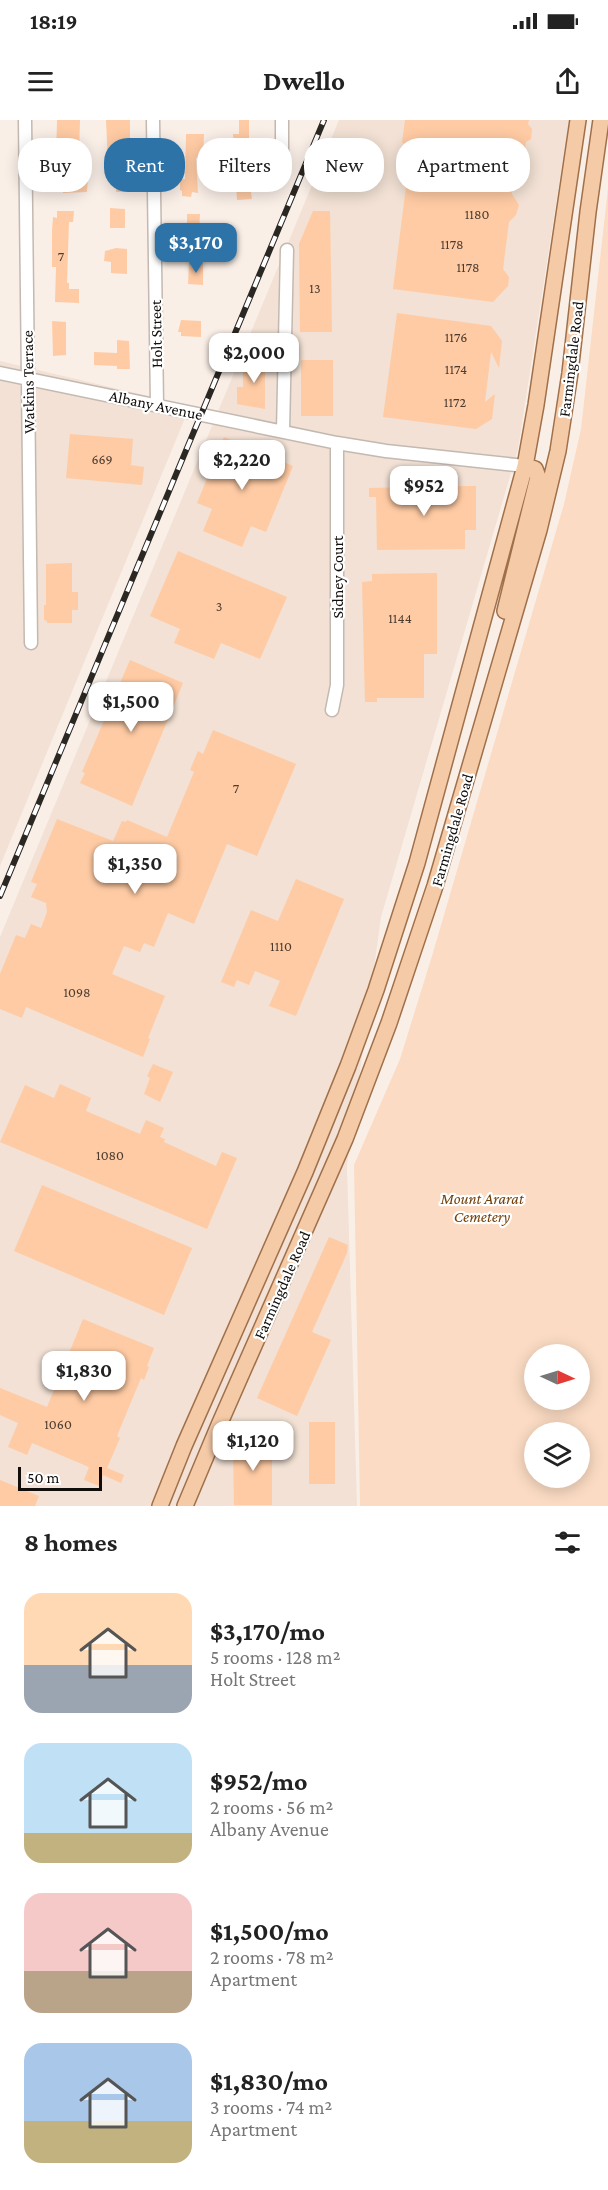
<!DOCTYPE html>
<meta charset="utf-8">
<style>
body{margin:0;font-family:"Crimson Pro",serif;background:#f6f6f6;color:#222;height:100vh;display:flex;flex-direction:column;font-size:22px;white-space:nowrap}
*{box-sizing:border-box;margin:0}
p{font-size:20px;color:#767676}
.icon{flex:none;width:33px;height:33px;fill:none;stroke:currentColor;stroke-width:2;stroke-linecap:round;stroke-linejoin:round}
.map{position:relative;height:1386px;overflow:hidden}
.panel{display:flex;flex-direction:column;background:#fff;flex:1}
.panel>*{flex:none}
.banner{position:absolute;left:18px;top:18px;width:573px;height:54px;display:flex;gap:12px}
.needle{width:39px;rotate:94deg}
.tools{position:absolute;left:524px;top:1224px;display:grid;gap:12px}
.tools a{display:grid;place-items:center;width:66px;height:66px;border-radius:50%;background:#fff;box-shadow:0 3px 15px #0003;font-size:30px}
.scale{position:absolute;left:18px;bottom:15px;width:84px;box-sizing:border-box;padding-left:6px;border:3px solid #100d0a;border-top:0;font-size:16px;line-height:21px;white-space:nowrap;color:#100d0a;-webkit-text-stroke:4px #fff;paint-order:stroke}
.price{position:absolute;translate:-50% -51px;padding:0 14px;border-radius:12px;background:#fff;color:#222;font-size:20px;line-height:39px;filter:drop-shadow(0 2px 3px #0008)}
.price::after{content:'';position:absolute;left:50%;top:36px;width:18px;height:14px;margin-left:-9px;background:inherit;clip-path:polygon(0 0,100% 0,50% 100%)}
.price.on{background:#2d73a8;color:#fff}
ul{padding:0;list-style:none}
li{display:flex;align-items:center;gap:18px;height:150px;padding:0 24px}
li span{display:grid;place-items:center;flex:none;width:168px;height:120px;border-radius:18px;color:#555}
li>.icon{margin-inline-start:auto}
span .icon{width:72px;height:72px;fill:#fffc;stroke-width:1}
li b{font-size:26px}
h2{display:flex;justify-content:space-between;align-items:center;height:72px;padding:0 24px;font-size:26px}
.tag{padding:0 21px;border-radius:24px;background:#fff;box-shadow:0 3px 15px #0003;font-size:21px;line-height:54px}
.tag.on{background:#2d73a8;color:#fff}
.status{display:flex;justify-content:space-between;align-items:center;height:42px;padding:0 30px;background:#fff;direction:ltr}
.status svg{height:16px;fill:currentColor}
header{display:flex;justify-content:space-between;align-items:center;height:78px;padding:0 24px;background:#fff;font-size:27px;font-weight:700}
.map>svg:first-child{display:block}
.built{fill:#f2e1d4}
.green{fill:#fbdbc3;fill-rule:evenodd}
.building{fill:#ffcba4}
.lines{fill:none;stroke-linecap:round;stroke-linejoin:round}
.minor-casing{stroke:#c3b9b1;stroke-width:15}
.major-casing{stroke:#a0704a;stroke-width:18}
.minor{stroke:#fff;stroke-width:12}
.major{stroke:#f5caa7;stroke-width:15}
.rail-casing{stroke:#2b2723;stroke-width:6}
.rail{stroke:#fff;stroke-width:4;stroke-dasharray:11;stroke-linecap:butt}
.labels{text-anchor:middle;dominant-baseline:central;stroke-width:4.5;stroke-linejoin:round;paint-order:stroke}
.number-label{font-size:14px;fill:#4c3c30}
.street-label{font-size:16px;fill:#100d0a;stroke:#fff}
.park-label{font-size:16px;font-style:italic;fill:#733f08;stroke:#fff}
</style>
<div class="status"><b>18:19</b><svg viewBox="0 0 49 12"><path d="M0 12V9h3v3zM5 12V6h3v6zM10 12V3h3v9zM15 12V0h3v12zM26 1h20v11H26zM47 4h2v5h-2z"/></svg></div>
<header><svg class="icon" aria-label="menu" viewBox="0 0 24 24"><path d="M4 6h16M4 12h16M4 18h16"/></svg>Dwello<svg class="icon" aria-label="share" viewBox="0 0 24 24"><path d="M12 15V3M7 8l5-5 5 5M5 13v7h14v-7"/></svg></header>
<div class="map">
<svg width="608" height="1386" viewBox="0 0 608 1386">
<rect width="100%" height="100%" fill="#faefe7"/>
<path class="built" d="M339,0H569L518,329L381,797L347,1046L357,1386H0V817Z
M0,241L190,286L0,746Z"/>
<path class="green" d="M608,68V1386H360L354,1045L400,939L432,836L564,384L581,309ZM534,1234H579V1280H534ZM534,1312H579V1358H534Z"/>
<path class="building" d="M57,0H80L79,38H56Z
M106,0H130V72H116V43H108Z
M239,0H249V22H251L250,51H253L254,72H251L252,79L237,80L233,14H239Z
M405,0H529L528,4L532,9L531,19L526,22L524,33L521,38L517,39L402,23Z
M186,14H204L203,38H196L198,73L192,72L191,77L182,76V71L180,70V59H185Z
M408,51L508,65L512,70V74L519,85L516,95L509,102L503,149L509,157L508,166L493,182L393,169Z
M63,56L88,57L87,72L63,73Z
M110,88L125,89V108H110Z
M57,91H74L73,102H69L67,163H69V169H79V183L55,182L56,147H52V110L53,97L57,98Z
M313,91H330L332,212H300L299,124Z
M187,94H200L199,113H196V125H181V108H187Z
M116,128L127,129V154L111,153V142L104,141L105,131Z
M189,142L203,143V165L188,164Z
M397,193L491,206L502,221L499,248L491,232L485,282L495,274L492,299L476,309L383,297Z
M181,200L201,201V217L181,216V212H178Z
M52,201L66,202V235L53,236Z
M117,220L129,221L130,249H117V246L94,245V232L117,233Z
M249,235H265V289L237,284V267H243V252H249Z
M301,240H333V296H301Z
M70,314L133,319L131,345L144,347L142,365L66,358Z
M224,317L293,346L266,412L251,406L242,427L203,411L212,389L197,383Z
M465,366H476V410H465V429L377,430L376,377H369V368Z
M178,431L287,477L260,539L221,523L214,539L174,523L180,509L150,496Z
M72,443V472H78V490H72V503H47V501L44,500V485H46V444Z
M437,453V534H424V578H377V582H365L362,462L372,461V454Z
M130,540L183,563L132,686L80,663L85,653L82,652Z
M213,610L296,644L257,736L227,724L194,804L168,793L154,827L144,823L140,832L124,826L112,854L165,876L148,918L150,919L143,937L26,887L22,898L0,889V854L16,815L25,818L31,804L41,808L47,792L46,783L31,777L37,764L31,762L57,699L113,721L122,701L126,702L127,700L167,717L194,652L190,650L198,631L203,634Z
M296,759L344,779L296,896L269,886L280,861L255,851L249,865L237,860L234,867L221,862L251,790L278,801Z
M153,944L173,952L160,982L144,974L150,958L147,956Z
M60,964L91,978L86,991L140,1014L146,1000L164,1008L160,1017L165,1019L164,1022L216,1046L222,1032L237,1038L207,1109L0,1022L25,965L54,978Z
M42,1065L192,1128L164,1195L14,1131Z
M329,1117L348,1125L347,1133L312,1212L331,1220L297,1296L257,1278Z
M83,1199L154,1228L147,1246L149,1247L144,1260L141,1258L117,1316L120,1318L107,1348L124,1355L121,1363L103,1355L99,1366L84,1360L89,1347L32,1323L27,1335L8,1327L18,1303L0,1295V1268L47,1287Z
M309,1302H335V1364H309Z
M272,1318V1385H234L233,1326L237,1319Z
M0,1360L39,1376L35,1386H0Z"/>
<g class="lines">
<defs>
<path id="minor" d="M25,0L31,523
M153,0L157,285
M282,0V49
M0,253L337,323L386,331L525,346
M283,311L287,130
M332,590L337,565V323"/>
<path id="major" d="M505,491L538,357L535,349L525,346
M160,1386L184,1326L305,1052L348,946L376,870L417,743L525,346L536,285L578,0
M185,1386L219,1305L345,1019L389,903L435,766L539,410L558,331L570,253L588,92L601,0"/>
</defs>
<use href="#minor" class="minor-casing"/>
<use href="#major" class="major-casing"/>
<use href="#minor" class="minor"/>
<use href="#major" class="major"/>
<defs>
<path id="rail" d="M0,776L324,0"/>
</defs>
<use href="#rail" class="rail-casing"/>
<use href="#rail" class="rail"/>
</g>
<g class="labels">
<g class="number-label">
<text x="477" y="94">1180</text>
<text x="452" y="124">1178</text>
<text x="61" y="136">7</text>
<text x="468" y="147">1178</text>
<text x="315" y="168">13</text>
<text x="456" y="217">1176</text>
<text x="456" y="249">1174</text>
<text x="455" y="282">1172</text>
<text x="102" y="339">669</text>
<text x="219" y="486">3</text>
<text x="400" y="498">1144</text>
<text x="236" y="668">7</text>
<text x="281" y="826">1110</text>
<text x="77" y="872">1098</text>
<text x="110" y="1035">1080</text>
<text x="58" y="1304">1060</text>
</g>
<g class="street-label">
<text transform="translate(156 214) rotate(-91)">Holt Street</text>
<text transform="translate(571 239) rotate(-83)">Farmingdale Road</text>
<text transform="translate(28 262) rotate(-91)">Watkins Terrace</text>
<text transform="translate(156 285) rotate(12)">Albany Avenue</text>
<text transform="translate(337 457) rotate(-90)">Sidney Court</text>
<text transform="translate(452 710) rotate(-74)">Farmingdale Road</text>
<text transform="translate(282 1165) rotate(-66)">Farmingdale Road</text>
</g>
<g class="park-label">
<text x="482" y="1078">Mount Ararat<tspan x="482" dy="18">Cemetery</tspan></text>
</g>
</g>
</svg>
<div class="tools">
<a><svg class="needle" viewBox="-14 -14 28 28"><path d="M0-13l5 13h-10z" fill="#e53935"/><path d="M0 13l5-13h-10z" fill="#767676"/></svg></a>
<a><svg class="icon" aria-label="layers" viewBox="0 0 24 24"><path d="M12 4l9 5-9 5-9-5zM3 14l9 5 9-5"/></svg></a>
</div>
<div class="scale">50 m</div>
<b class="price on" style="left:196px;top:154px">$3,170</b>
<b class="price" style="left:254px;top:264px">$2,000</b>
<b class="price" style="left:242px;top:371px">$2,220</b>
<b class="price" style="left:424px;top:397px">$952</b>
<b class="price" style="left:131px;top:613px">$1,500</b>
<b class="price" style="left:135px;top:775px">$1,350</b>
<b class="price" style="left:84px;top:1282px">$1,830</b>
<b class="price" style="left:253px;top:1352px">$1,120</b>
<div class="banner">
<a class="tag">Buy</a>
<a class="tag on">Rent</a>
<a class="tag">Filters</a>
<a class="tag">New</a>
<a class="tag">Apartment</a>
</div>
</div>
<section class="panel">
<h2>8 homes<svg class="icon" aria-label="filters" viewBox="0 0 24 24"><path d="M4 7h16M4 17h16"/><circle cx="9" cy="7" r="2"/><circle cx="15" cy="17" r="2"/></svg></h2>
<ul>
<li><span style="background:linear-gradient(#ffd9b3 60%,#9aa5b1 0)"><svg class="icon" aria-label="home" viewBox="0 0 24 24"><path d="M3 11l9-7 9 7M6 9v11h12V9"/></svg></span><div><b>$3,170/mo</b><p>5 rooms · 128 m²</p><p>Holt Street</p></div></li>
<li><span style="background:linear-gradient(#bfe0f5 75%,#c2b280 0)"><svg class="icon" aria-label="home" viewBox="0 0 24 24"><path d="M3 11l9-7 9 7M6 9v11h12V9"/></svg></span><div><b>$952/mo</b><p>2 rooms · 56 m²</p><p>Albany Avenue</p></div></li>
<li><span style="background:linear-gradient(#f6c9c9 65%,#b9a48a 0)"><svg class="icon" aria-label="home" viewBox="0 0 24 24"><path d="M3 11l9-7 9 7M6 9v11h12V9"/></svg></span><div><b>$1,500/mo</b><p>2 rooms · 78 m²</p><p>Apartment</p></div></li>
<li><span style="background:linear-gradient(#a9c7e8 65%,#c2b280 0)"><svg class="icon" aria-label="home" viewBox="0 0 24 24"><path d="M3 11l9-7 9 7M6 9v11h12V9"/></svg></span><div><b>$1,830/mo</b><p>3 rooms · 74 m²</p><p>Apartment</p></div></li>
</ul>
</section>
